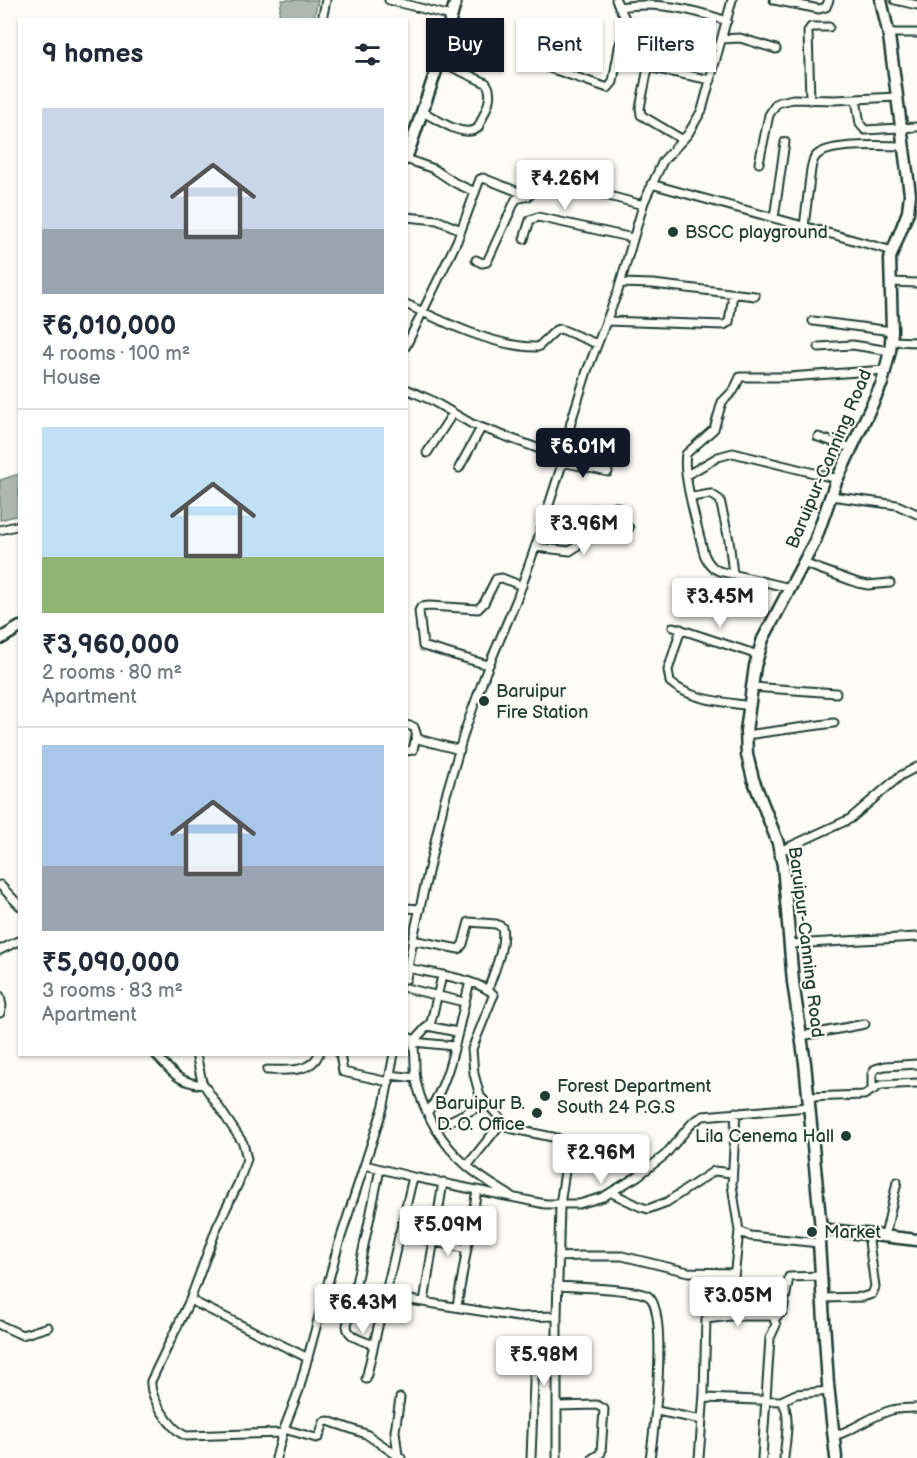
<!DOCTYPE html>
<meta charset="utf-8">
<style>
body{margin:0;font-family:"Balsamiq Sans",sans-serif;background:#f2f2f3;color:#1f2937;height:100vh;display:flex;flex-direction:column;font-size:22px;white-space:nowrap}
*{box-sizing:border-box;margin:0}
p{font-size:20px;color:#747a83}
.icon{flex:none;width:33px;height:33px;fill:none;stroke:currentColor;stroke-width:2;stroke-linecap:round;stroke-linejoin:round}
.map{position:relative;flex:1;overflow:hidden}
.drawer{position:absolute;left:18px;top:18px;width:390px;height:1038px;display:flex;flex-direction:column;background:#fff;border-radius:0px;box-shadow:0 2px 4px #0004}
.drawer>*{flex:none}
.banner{position:absolute;left:426px;top:18px;width:400px;height:54px;display:flex;gap:12px}
.price{position:absolute;translate:-50% -51px;padding:0 14px;border-radius:6px;background:#fff;color:#222;font-size:20px;line-height:39px;filter:drop-shadow(0 2px 3px #0008)}
.price::after{content:'';position:absolute;left:50%;top:36px;width:18px;height:14px;margin-left:-9px;background:inherit;clip-path:polygon(0 0,100% 0,50% 100%)}
.price.on{background:#111827;color:#fff}
ul{padding:0;list-style:none}
li{display:grid;align-content:center;gap:12px;height:318px;padding:0 24px}
li+li{border-top:2px solid #e0e1e3}
li span{display:grid;place-items:center;height:186px;border-radius:0px;color:#555}
li>.icon{margin-inline-start:auto}
span .icon{width:108px;height:108px;fill:#fffc;stroke-width:1}
li b{font-size:26px}
h2{display:flex;justify-content:space-between;align-items:center;height:72px;padding:0 24px;font-size:26px}
.chip{padding:0 21px;border-radius:0px;background:#fff;box-shadow:0 2px 4px #0004;font-size:21px;line-height:54px}
.chip.on{background:#111827;color:#fff}
.map>svg:first-child{display:block}
.water{fill:#aeb8b1;stroke:#75877f;stroke-width:1.5}
.lines{fill:none;stroke-linecap:round;stroke-linejoin:round}
.minor-casing{stroke:#1f3d34;stroke-width:11}
.secondary-casing{stroke:#1f3d34;stroke-width:15}
.primary-casing{stroke:#1f3d34;stroke-width:15}
.minor{stroke:#fdfcf7;stroke-width:7}
.secondary{stroke:#fdfcf7;stroke-width:10}
.primary{stroke:#fdfcf7;stroke-width:10}
.poi-dot{fill:#1f3d34;stroke:#fdfcf7;stroke-width:2}
.labels{text-anchor:middle;dominant-baseline:central;stroke-width:4.5;stroke-linejoin:round;paint-order:stroke}
.poi-label{font-size:18px;fill:#1f3d34;stroke:#fdfcf7;text-anchor:start}
.street-label{font-size:18px;fill:#1f3d34;stroke:#fdfcf7}
</style>
<div class="map">
<svg width="917" height="1458" viewBox="0 0 917 1458">
<rect width="100%" height="100%" fill="#fdfcf7"/>
<filter id="ink" filterUnits="userSpaceOnUse"><feTurbulence type="fractalNoise" baseFrequency=".0167" numOctaves="2"/><feDisplacementMap in="SourceGraphic" scale="12" xChannelSelector="R" yChannelSelector="G"/><feConvolveMatrix kernelMatrix="1 2 1 2 8 2 1 2 1" color-interpolation-filters="sRGB"/></filter>
<g filter="url(#ink)">
<path class="water" d="M282,0H318L314,19H278Z
M19,474V515L0,520V480Z"/>
<g class="lines">
<defs>
<path id="minor" d="M389,0L451,16
M616,0L630,29L636,61L638,65L711,80
M774,0L819,9L826,7L829,0
M895,0L917,5
M619,7C657,1 691,9 727,21
M322,20L326,0
M537,33L528,56L529,61L608,88L613,82L619,47L627,24
M631,33L675,34L719,48
M889,33H917
M722,39L740,38L776,49
M648,68L640,108L641,115L683,140
M856,99L860,124L865,130L917,127
M810,100L808,31L811,27H829
M423,112C437,119 463,139 478,128C483,115 496,96 486,83L439,61
M406,159L434,169L455,183L475,192
M759,163L769,115L776,104L780,102L793,99L835,100L897,97
M651,184L893,251
M406,217L437,220L461,230
M774,218L785,142
M804,227L811,169C812,164 813,159 816,156C829,142 885,146 904,146
M524,239L530,220L538,217L633,238
M476,260L482,263L487,262L516,199L529,196L541,180L545,179L643,205
M891,282L917,283
M620,283L653,284L755,296
M406,304C443,322 497,348 538,347L556,330L561,329L597,344
M606,321L724,325L729,322L733,294
M813,321L892,331
M891,341L917,342
M406,346L457,241L480,179L483,178L529,196
M819,347L853,345L890,351
M406,389L431,400L472,424L564,458
M818,437L852,448
M427,453L453,413
M562,462L608,472
M459,468L481,428
M687,475L718,457L733,453L838,479
M831,496L897,505L917,514
M692,497L711,494L720,500L729,540L733,574
M546,515L570,511L617,507
M0,530L20,525
M535,547L570,551L576,547L585,534L593,528H629
M803,563L858,583L868,585L890,583
M790,588L719,571C708,566 704,557 702,546C697,524 682,475 686,454L714,429L722,402L734,390L740,377H789L885,370
M673,627L758,655
M681,629L668,670L670,682C690,700 724,702 750,706
M488,665L423,646L419,611L421,607L429,606L478,609L484,603L496,579L502,578L522,586
M752,687L836,693
M406,725L414,727L418,739L460,750
M746,735L834,723
M406,751L413,750L416,736
M780,851L850,819L900,776L917,767
M0,885L20,906
M406,908L420,909
M412,940L459,949L463,944L469,922L496,924L502,927C506,946 494,971 488,990
M791,944L917,937
M0,950L20,940
M408,968C429,973 480,979 494,995L492,999L472,1049L474,1074L480,1096L509,1128L557,1138L562,1142L565,1171L560,1205L557,1316V1458
M406,979L414,934L444,802L465,730L486,672L517,599L538,539L564,458L571,422L587,371L618,291L644,202L663,161L688,134L702,110L732,0
M406,988L464,1002
M0,996L2,1006L0,1013
M428,1026L457,1032
M406,1036L412,1039C417,1051 413,1069 417,1085C424,1113 443,1145 465,1164C479,1177 495,1186 511,1196
M801,1036L865,1024
M413,1042L431,1022L442,976
M413,1042L454,1046
M155,1054C173,1073 177,1082 203,1085
M196,1054L202,1082L243,1143L247,1159L238,1184L217,1227L190,1300L151,1381C149,1397 171,1430 186,1436L283,1433
M340,1054L343,1072L389,1082
M267,1070C285,1070 310,1074 319,1054
M390,1075L416,1078
M872,1090V1074L875,1069L885,1066L917,1064
M808,1097L864,1095L881,1085L917,1083
M428,1112C453,1077 458,1024 470,982
M736,1112L732,1185L739,1231L750,1236L819,1243
M436,1128L486,1103
M365,1165L413,1177L545,1204H579L603,1197L638,1176L665,1155L693,1122L703,1116L809,1107
M467,1166L502,1122
M413,1177L385,1296L518,1317L557,1316
M612,1193L641,1207L648,1209L667,1202L714,1171L732,1173
M399,1234L467,1249
M885,1236L897,1182
M558,1257L582,1256H622L688,1272L734,1273
M557,1286C574,1287 638,1289 648,1296C669,1308 654,1434 650,1458
M823,1298L863,1297L872,1294L875,1287L868,1234
M190,1300L308,1358
M424,1302L443,1182
M457,1306L477,1190
M730,1316L739,1231
M775,1318L783,1311L789,1277L821,1276
M0,1325L22,1335L48,1327
M374,1345C364,1341 348,1338 347,1326L380,1169
M366,1379L385,1296
M704,1398L781,1401C792,1411 785,1443 784,1458
M781,1401L796,1394L829,1391
M557,1406L597,1405L604,1409L601,1453L593,1458
M657,1411L702,1420
M284,1429L316,1438L319,1437L324,1422L328,1421L366,1434L401,1458
M834,1436C855,1430 872,1415 892,1410C900,1408 909,1408 917,1408
M398,1456L395,1431L400,1398
M276,1458L284,1429L299,1390L338,1246L384,1105L394,1054
M531,1458L535,1357L542,1350L557,1344
M699,1458L704,1393L706,1319L730,1316H773L776,1325L770,1338L762,1458"/>
<path id="secondary" d="M821,1229L917,1240
M836,1458L828,1384L819,1243L821,1229L805,1063L793,982L783,865L778,843L753,779L747,755L746,731L755,666L763,639L815,541L835,484L882,383L890,351L892,331L890,258L908,212L910,194L889,36L881,0"/>
<path id="primary" d="M406,159L438,65L456,0
M0,639L20,627"/>
</defs>
<use href="#minor" class="minor-casing"/>
<use href="#secondary" class="secondary-casing"/>
<use href="#primary" class="primary-casing"/>
<use href="#minor" class="minor"/>
<use href="#secondary" class="secondary"/>
<use href="#primary" class="primary"/>
</g>
</g>
<g class="poi-dot">
<circle cx="673" cy="232" r="6"/>
<circle cx="484" cy="701" r="6"/>
<circle cx="545" cy="1096" r="6"/>
<circle cx="537" cy="1113" r="6"/>
<circle cx="846" cy="1136" r="6"/>
<circle cx="812" cy="1232" r="6"/>
</g>
<g class="labels">
<g class="poi-label">
<text x="685" y="232">BSCC playground</text>
<text x="496" y="691">Baruipur<tspan x="496" dy="21">Fire Station</tspan></text>
<text x="557" y="1086">Forest Department<tspan x="557" dy="21">South 24 P.G.S</tspan></text>
<text x="525" y="1103" text-anchor="end">Baruipur B.<tspan x="525" dy="21">D. O. Office</tspan></text>
<text x="834" y="1136" text-anchor="end">Lila Cenema Hall</text>
<text x="824" y="1232">Market</text>
</g>
<g class="street-label">
<text transform="translate(829 459) rotate(-67)">Baruipur-Canning Road</text>
<text transform="translate(806 942) rotate(83)">Baruipur-Canning Road</text>
</g>
</g>
</svg>
<b class="price" style="left:565px;top:211px">₹4.26M</b>
<b class="price on" style="left:583px;top:479px">₹6.01M</b>
<b class="price" style="left:584px;top:556px">₹3.96M</b>
<b class="price" style="left:720px;top:629px">₹3.45M</b>
<b class="price" style="left:601px;top:1185px">₹2.96M</b>
<b class="price" style="left:448px;top:1257px">₹5.09M</b>
<b class="price" style="left:738px;top:1328px">₹3.05M</b>
<b class="price" style="left:363px;top:1335px">₹6.43M</b>
<b class="price" style="left:544px;top:1387px">₹5.98M</b>
<div class="banner">
<a class="chip on">Buy</a>
<a class="chip">Rent</a>
<a class="chip">Filters</a>
</div>
<section class="drawer">
<h2>9 homes<svg class="icon" aria-label="filters" viewBox="0 0 24 24"><path d="M4 7h16M4 17h16"/><circle cx="9" cy="7" r="2"/><circle cx="15" cy="17" r="2"/></svg></h2>
<ul>
<li><span style="background:linear-gradient(#c9d6e8 65%,#9aa5b1 0)"><svg class="icon" aria-label="home" viewBox="0 0 24 24"><path d="M3 11l9-7 9 7M6 9v11h12V9"/></svg></span><div><b>₹6,010,000</b><p>4 rooms · 100 m²</p><p>House</p></div></li>
<li><span style="background:linear-gradient(#bfe0f5 70%,#8fb573 0)"><svg class="icon" aria-label="home" viewBox="0 0 24 24"><path d="M3 11l9-7 9 7M6 9v11h12V9"/></svg></span><div><b>₹3,960,000</b><p>2 rooms · 80 m²</p><p>Apartment</p></div></li>
<li><span style="background:linear-gradient(#a9c7e8 65%,#9aa5b1 0)"><svg class="icon" aria-label="home" viewBox="0 0 24 24"><path d="M3 11l9-7 9 7M6 9v11h12V9"/></svg></span><div><b>₹5,090,000</b><p>3 rooms · 83 m²</p><p>Apartment</p></div></li>
</ul>
</section>
</div>
